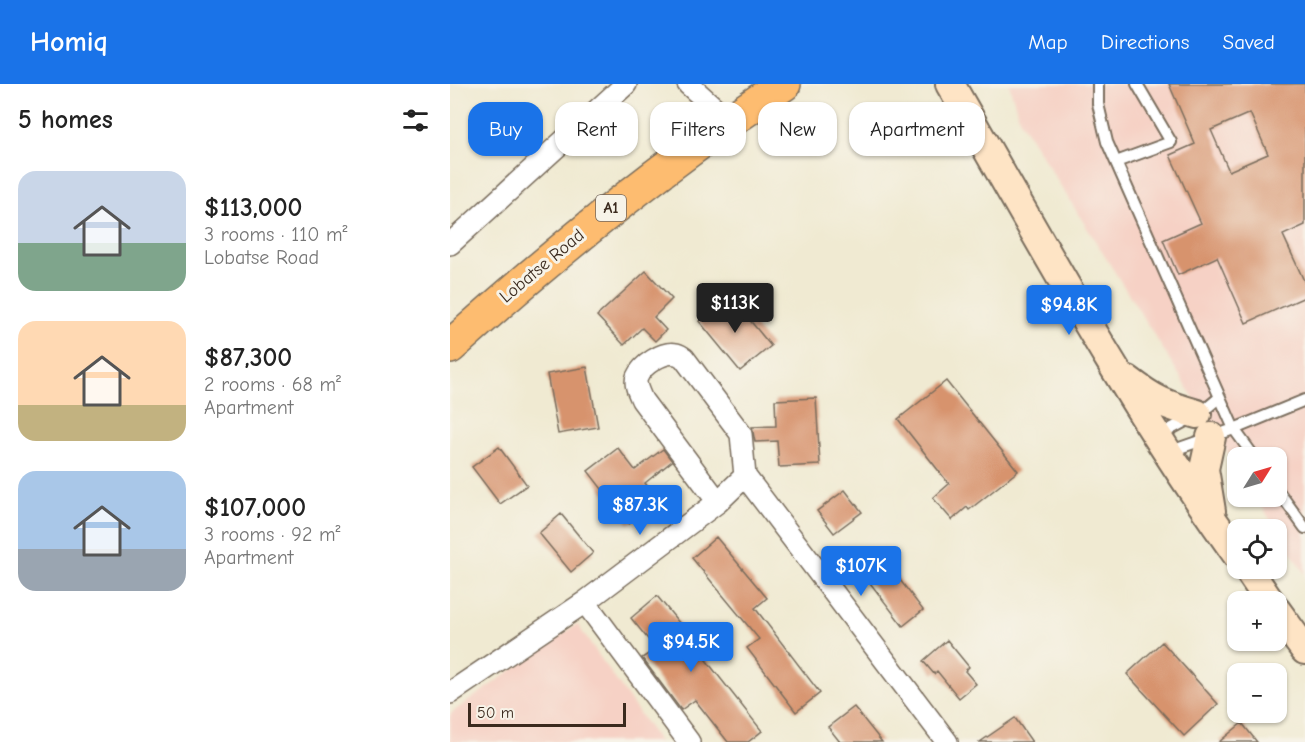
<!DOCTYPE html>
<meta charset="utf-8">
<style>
body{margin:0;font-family:"Comic Neue",sans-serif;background:#f2f2f2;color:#222;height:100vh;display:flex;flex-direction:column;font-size:22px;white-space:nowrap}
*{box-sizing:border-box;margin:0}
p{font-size:20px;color:#767676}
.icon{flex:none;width:33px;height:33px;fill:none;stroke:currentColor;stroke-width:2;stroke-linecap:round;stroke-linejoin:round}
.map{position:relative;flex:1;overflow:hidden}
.details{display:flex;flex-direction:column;background:#fff;width:450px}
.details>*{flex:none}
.hud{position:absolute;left:18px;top:18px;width:570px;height:54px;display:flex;gap:12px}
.needle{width:39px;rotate:53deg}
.buttons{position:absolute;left:777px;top:363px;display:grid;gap:12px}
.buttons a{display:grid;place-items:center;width:60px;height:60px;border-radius:12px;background:#fff;box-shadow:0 2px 4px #0004;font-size:30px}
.scale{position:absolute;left:18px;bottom:15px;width:158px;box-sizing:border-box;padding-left:6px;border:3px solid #3b2a1e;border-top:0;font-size:16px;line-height:21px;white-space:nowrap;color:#3b2a1e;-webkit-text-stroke:4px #f7f3e8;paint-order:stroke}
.price{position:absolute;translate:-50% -51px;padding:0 14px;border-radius:6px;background:#1a73e8;color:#fff;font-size:20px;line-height:39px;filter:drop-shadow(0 2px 3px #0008)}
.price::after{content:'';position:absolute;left:50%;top:36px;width:18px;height:14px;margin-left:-9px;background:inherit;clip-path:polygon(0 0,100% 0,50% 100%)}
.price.active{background:#222;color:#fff}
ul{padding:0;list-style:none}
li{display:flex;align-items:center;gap:18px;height:150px;padding:0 18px}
li span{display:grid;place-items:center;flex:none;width:168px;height:120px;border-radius:18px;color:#555}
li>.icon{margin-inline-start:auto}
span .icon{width:72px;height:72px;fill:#fffc;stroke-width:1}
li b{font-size:26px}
h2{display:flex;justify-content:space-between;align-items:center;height:72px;padding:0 18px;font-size:26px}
.tag{padding:0 21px;border-radius:18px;background:#fff;box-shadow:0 2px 4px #0004;font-size:21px;line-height:54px}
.tag.active{background:#1a73e8;color:#fff}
header{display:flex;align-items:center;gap:36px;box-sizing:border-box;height:84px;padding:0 30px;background:#1a73e8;color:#fff}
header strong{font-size:28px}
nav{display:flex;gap:33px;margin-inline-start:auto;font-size:21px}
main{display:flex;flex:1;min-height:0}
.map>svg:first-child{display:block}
.built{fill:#f6d1c5}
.building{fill:#d7936d;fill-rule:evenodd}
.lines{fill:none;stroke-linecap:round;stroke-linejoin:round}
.lane-casing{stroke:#7a6d5d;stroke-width:14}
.street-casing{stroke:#7a6d5d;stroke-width:24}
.secondary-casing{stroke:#7a6d5d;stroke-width:32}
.highway-casing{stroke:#7a6d5d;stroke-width:36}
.lane{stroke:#fff;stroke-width:10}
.street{stroke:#fff;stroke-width:21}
.secondary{stroke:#fee4c5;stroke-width:28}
.highway{stroke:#fdbc6f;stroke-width:33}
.labels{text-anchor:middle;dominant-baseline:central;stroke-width:6;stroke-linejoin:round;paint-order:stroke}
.shield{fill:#f7f3e8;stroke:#73665b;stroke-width:1.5}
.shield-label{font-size:16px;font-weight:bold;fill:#3b2a1e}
.street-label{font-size:18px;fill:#3b2a1e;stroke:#f7f3e8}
</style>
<header>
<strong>Homiq</strong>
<nav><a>Map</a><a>Directions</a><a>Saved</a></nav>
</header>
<main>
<section class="details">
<h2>5 homes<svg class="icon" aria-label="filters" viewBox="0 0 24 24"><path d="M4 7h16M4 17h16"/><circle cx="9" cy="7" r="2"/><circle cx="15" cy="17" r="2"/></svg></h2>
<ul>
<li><span style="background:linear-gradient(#c9d6e8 60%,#7fa58c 0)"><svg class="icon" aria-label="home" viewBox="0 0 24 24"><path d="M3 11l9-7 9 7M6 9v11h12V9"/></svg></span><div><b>$113,000</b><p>3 rooms · 110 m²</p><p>Lobatse Road</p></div></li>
<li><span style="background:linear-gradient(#ffd9b3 70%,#c2b280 0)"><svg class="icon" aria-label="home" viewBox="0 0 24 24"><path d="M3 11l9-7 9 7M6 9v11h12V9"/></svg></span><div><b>$87,300</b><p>2 rooms · 68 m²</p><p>Apartment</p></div></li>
<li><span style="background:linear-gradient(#a9c7e8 65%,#9aa5b1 0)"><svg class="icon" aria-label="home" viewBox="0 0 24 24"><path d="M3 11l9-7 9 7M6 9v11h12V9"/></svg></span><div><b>$107,000</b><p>3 rooms · 92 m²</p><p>Apartment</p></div></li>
</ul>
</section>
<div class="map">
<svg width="855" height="658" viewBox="0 0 855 658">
<rect width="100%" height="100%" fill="#f7f3e8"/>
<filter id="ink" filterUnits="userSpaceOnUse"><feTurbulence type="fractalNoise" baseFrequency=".0167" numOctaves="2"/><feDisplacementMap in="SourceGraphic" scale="12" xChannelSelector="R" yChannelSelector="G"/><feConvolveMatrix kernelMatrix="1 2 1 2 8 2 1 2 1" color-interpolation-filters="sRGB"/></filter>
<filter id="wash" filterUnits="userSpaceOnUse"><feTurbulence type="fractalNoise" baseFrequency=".008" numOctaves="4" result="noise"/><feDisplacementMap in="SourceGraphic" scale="24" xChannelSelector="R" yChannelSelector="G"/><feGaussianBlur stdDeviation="1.35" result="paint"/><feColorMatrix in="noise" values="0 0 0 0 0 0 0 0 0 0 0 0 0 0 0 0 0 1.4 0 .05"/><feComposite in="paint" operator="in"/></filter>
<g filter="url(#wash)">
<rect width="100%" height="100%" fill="#f0ead2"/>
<path class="built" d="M559,0H855V490L806,413L826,412V374H788L787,383L570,37Z
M127,540L209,658H0V630Z"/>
<g id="blocks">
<path class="building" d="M719,0H855V141L833,151L855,199V213L796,239L767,173L728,191L713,156L751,139L720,71L745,60ZM800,29L818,70L779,87L761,46Z
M196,187L222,215L204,233L216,246L205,257L192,244L174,261L147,232Z
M280,212L321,262L290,287L249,237Z
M137,283L148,343L108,350L97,290Z
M496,297L568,387L519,426L517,423L502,436L483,414L499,400L448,335Z
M366,314L370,381L329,383L327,357L305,358L302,343L326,342L325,316Z
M49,363L77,401L50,420L22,383Z
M168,364L185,386L213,365L222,377L195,399L209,417L179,440L138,387Z
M395,406L412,428L384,449L367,427Z
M111,430L143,469L121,488L89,449Z
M266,453L317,514L305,524L370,609L346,628L297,564L309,555L242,474Z
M437,479L473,526L453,542L417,495Z
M207,512L258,574L256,576L312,647L298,658H278L245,616L231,626L192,574L206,565L181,534Z
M497,556L519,583L515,587L526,600L509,614L487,587L484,590L473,577Z
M712,558L768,620L734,652L677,590Z
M404,623L432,658H390L378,643Z
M565,634L582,658H530Z
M792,639L807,658H769Z"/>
</g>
</g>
<g filter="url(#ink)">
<use href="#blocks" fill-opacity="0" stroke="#7a6d5d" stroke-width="1.5"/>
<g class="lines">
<defs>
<path id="lane" d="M648,0V20L657,58L784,345L805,374
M666,78L721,58L687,0
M708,352L752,328L770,313
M718,368L784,345L855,316
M826,404L855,444"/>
<path id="street" d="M238,0L279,37
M0,160L176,0
M268,418L192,316C189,309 184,300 187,293C192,281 213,267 226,270C229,270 232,273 234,274L291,350L295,392L497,658
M135,518L239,658
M0,609L135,518L268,418L295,392"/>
<path id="secondary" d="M500,0C592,160 680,322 788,472
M678,296C704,316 715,321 747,330
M761,427L754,385L761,353
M797,484L820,518
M826,526L855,566"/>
<path id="highway" d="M0,263C106,167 215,79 334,0"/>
</defs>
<use href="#lane" class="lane-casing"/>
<use href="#street" class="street-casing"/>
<use href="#secondary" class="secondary-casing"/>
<use href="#highway" class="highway-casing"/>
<use href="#lane" class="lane"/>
<use href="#street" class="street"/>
<use href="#secondary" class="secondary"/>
<use href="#highway" class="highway"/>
</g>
</g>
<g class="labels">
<rect class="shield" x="146" y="111" width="30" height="26" rx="4.5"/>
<g class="shield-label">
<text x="161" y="124">A1</text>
</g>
<g class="street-label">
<text transform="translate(92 182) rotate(-40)">Lobatse Road</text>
</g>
</g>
</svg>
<div class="buttons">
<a><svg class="needle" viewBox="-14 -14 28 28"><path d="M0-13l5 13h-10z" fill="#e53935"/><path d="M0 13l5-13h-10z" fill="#767676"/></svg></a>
<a><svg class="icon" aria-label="locate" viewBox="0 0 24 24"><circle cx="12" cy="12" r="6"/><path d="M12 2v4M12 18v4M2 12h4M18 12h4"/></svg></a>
<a>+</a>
<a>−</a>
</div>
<div class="scale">50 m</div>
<b class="price active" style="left:285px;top:250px">$113K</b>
<b class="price" style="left:619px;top:252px">$94.8K</b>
<b class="price" style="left:190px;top:452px">$87.3K</b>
<b class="price" style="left:411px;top:513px">$107K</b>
<b class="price" style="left:241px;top:589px">$94.5K</b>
<div class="hud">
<a class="tag active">Buy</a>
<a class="tag">Rent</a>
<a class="tag">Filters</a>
<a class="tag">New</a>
<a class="tag">Apartment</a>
</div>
</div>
</main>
